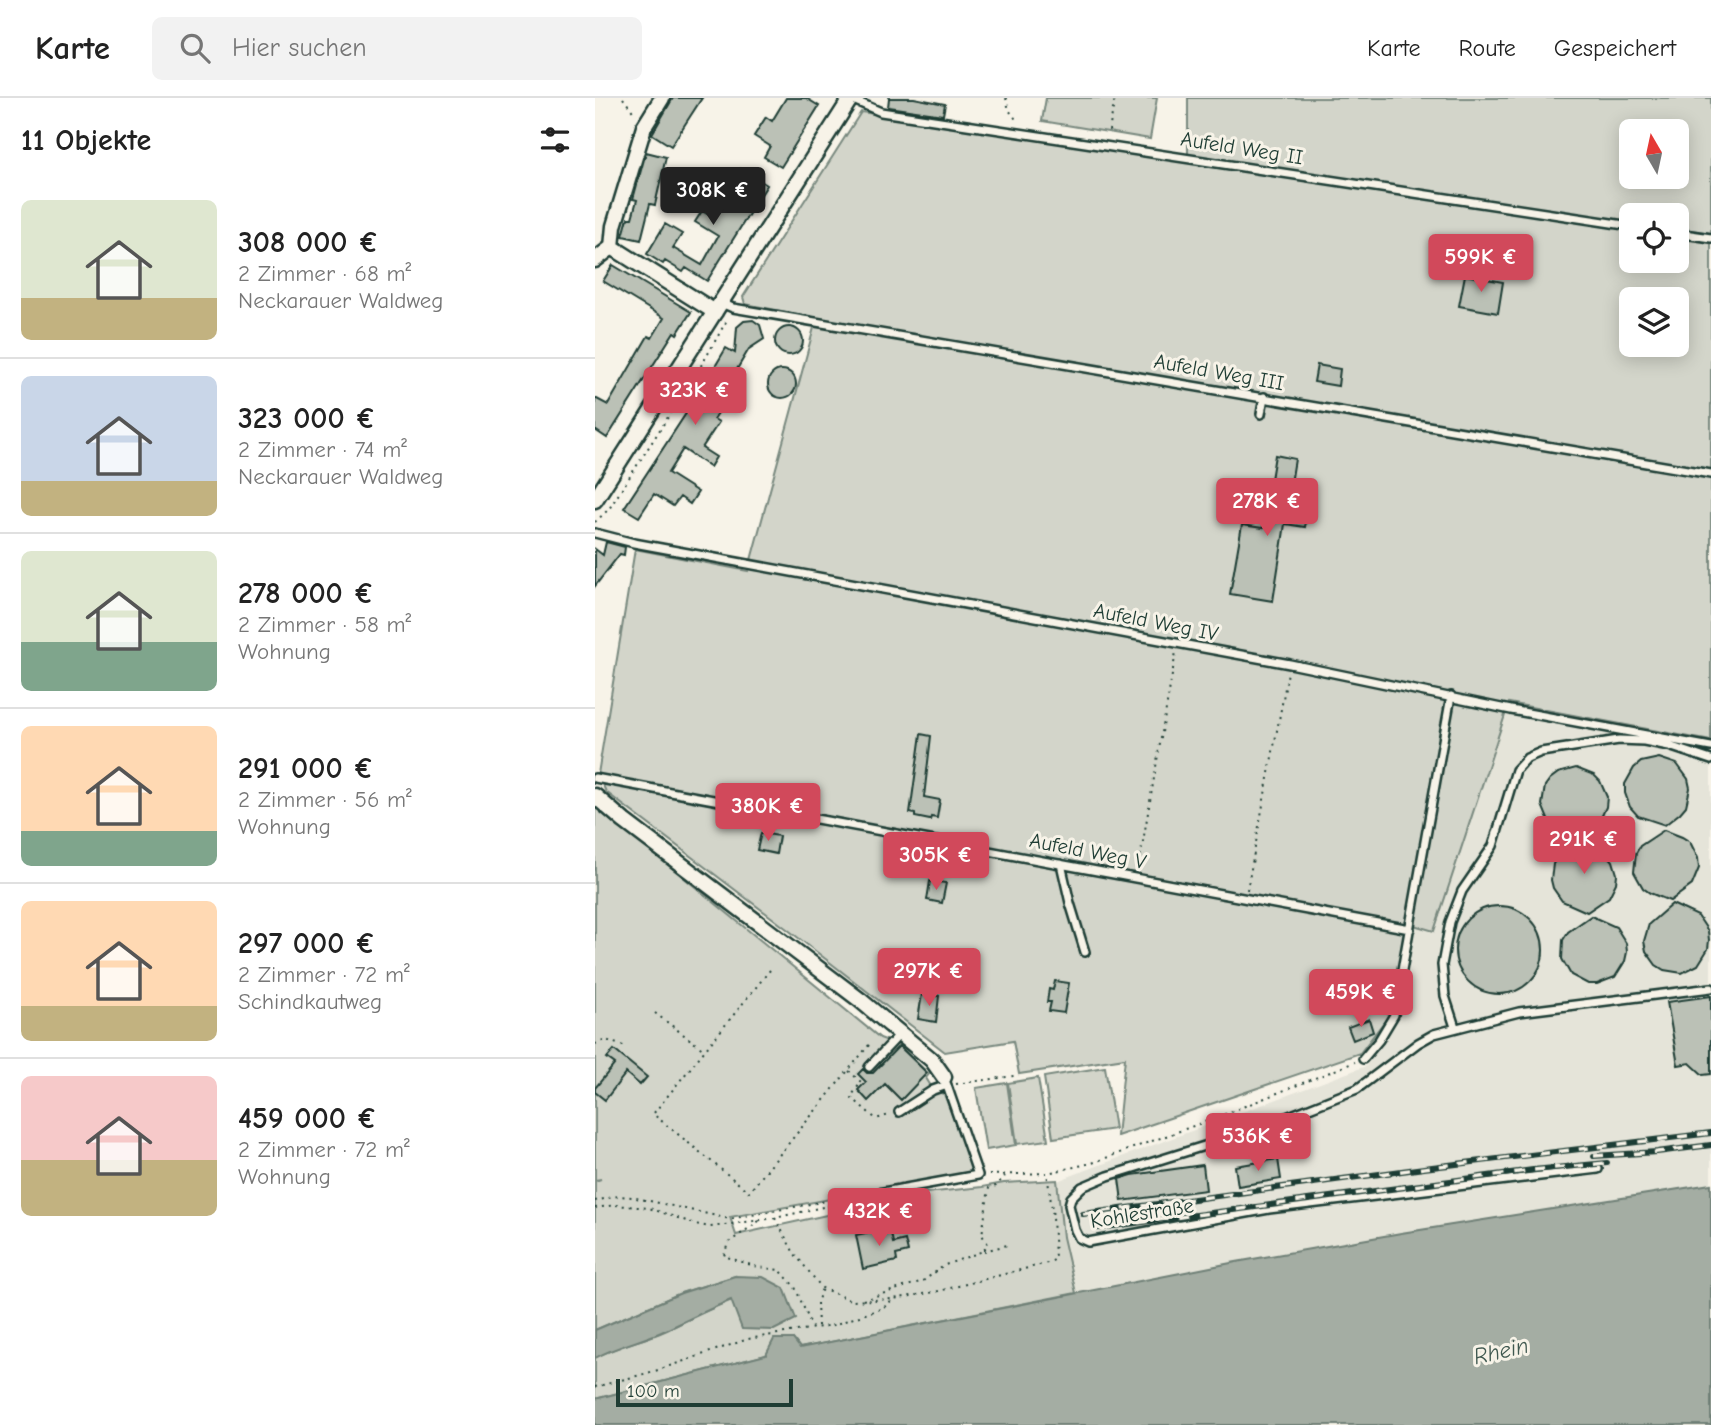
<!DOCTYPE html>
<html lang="de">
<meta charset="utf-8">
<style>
body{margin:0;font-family:"Comic Neue",sans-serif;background:#f2f2f2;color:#222;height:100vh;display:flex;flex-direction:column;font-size:26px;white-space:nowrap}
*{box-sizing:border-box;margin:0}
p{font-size:23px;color:#767676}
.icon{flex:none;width:38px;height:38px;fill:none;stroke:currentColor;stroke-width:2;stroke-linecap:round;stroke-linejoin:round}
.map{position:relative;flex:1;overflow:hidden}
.drawer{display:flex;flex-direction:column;background:#fff;width:595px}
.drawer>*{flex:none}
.needle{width:46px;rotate:351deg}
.fabs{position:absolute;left:1024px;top:21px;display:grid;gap:14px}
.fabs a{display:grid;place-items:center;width:70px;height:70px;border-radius:10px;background:#fff;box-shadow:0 4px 18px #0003;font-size:35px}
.scale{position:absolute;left:21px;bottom:18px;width:177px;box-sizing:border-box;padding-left:7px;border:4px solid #1f3d34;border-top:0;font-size:19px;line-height:24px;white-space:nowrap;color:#1f3d34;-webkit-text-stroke:5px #f7f3e8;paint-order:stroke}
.price{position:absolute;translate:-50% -60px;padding:0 16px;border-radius:7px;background:#d1495b;color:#fff;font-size:23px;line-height:46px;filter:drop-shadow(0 2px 4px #0008)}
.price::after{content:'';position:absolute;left:50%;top:42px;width:21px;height:16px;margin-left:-10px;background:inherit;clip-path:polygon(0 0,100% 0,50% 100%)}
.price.on{background:#222;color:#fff}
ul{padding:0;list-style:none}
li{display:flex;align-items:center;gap:21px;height:175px;padding:0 21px}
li+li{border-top:2px solid #e0e0e0}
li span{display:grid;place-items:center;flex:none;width:196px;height:140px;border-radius:10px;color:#555}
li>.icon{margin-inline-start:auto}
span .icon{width:84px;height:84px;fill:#fffc;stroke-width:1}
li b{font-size:30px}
h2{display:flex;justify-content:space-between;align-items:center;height:84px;padding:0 21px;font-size:30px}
header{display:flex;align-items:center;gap:42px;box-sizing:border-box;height:98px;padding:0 35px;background:#fff;border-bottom:2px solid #e0e0e0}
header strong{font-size:33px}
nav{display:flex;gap:38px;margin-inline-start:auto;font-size:24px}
.search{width:490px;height:63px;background:#f2f2f2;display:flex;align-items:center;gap:18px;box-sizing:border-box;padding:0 24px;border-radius:10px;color:#767676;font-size:26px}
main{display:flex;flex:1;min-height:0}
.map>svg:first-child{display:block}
.built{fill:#e5e4d9}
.green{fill:#d3d5ca;stroke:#79897f;stroke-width:2;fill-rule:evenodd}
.water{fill:#a4ada3;stroke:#6f8077;stroke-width:2}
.building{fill:#bbc1b6;stroke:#1f3d34;stroke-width:2}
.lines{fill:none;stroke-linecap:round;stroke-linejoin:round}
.service-casing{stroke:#1f3d34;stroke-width:12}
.minor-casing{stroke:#1f3d34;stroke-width:19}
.path{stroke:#1f3d34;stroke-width:2;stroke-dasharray:2 5;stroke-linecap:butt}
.service{stroke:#f7f3e8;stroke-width:7}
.minor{stroke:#f7f3e8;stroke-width:14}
.rail-casing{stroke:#1f3d34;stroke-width:6}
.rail{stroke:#f7f3e8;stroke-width:3.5;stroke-dasharray:10;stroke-linecap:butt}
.labels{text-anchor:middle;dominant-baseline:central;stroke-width:6;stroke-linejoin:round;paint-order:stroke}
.street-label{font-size:21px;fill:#1f3d34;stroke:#f7f3e8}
.water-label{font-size:23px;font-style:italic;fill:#405950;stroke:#f7f3e8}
</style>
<header>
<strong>Karte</strong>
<div class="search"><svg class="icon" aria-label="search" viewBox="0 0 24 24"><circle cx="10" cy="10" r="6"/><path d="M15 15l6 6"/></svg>Hier suchen</div>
<nav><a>Karte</a><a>Route</a><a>Gespeichert</a></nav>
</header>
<main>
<section class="drawer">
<h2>11 Objekte<svg class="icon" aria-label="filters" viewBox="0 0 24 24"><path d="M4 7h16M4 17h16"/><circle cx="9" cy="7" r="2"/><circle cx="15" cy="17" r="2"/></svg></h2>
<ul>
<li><span style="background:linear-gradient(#dfe7d0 70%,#c2b280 0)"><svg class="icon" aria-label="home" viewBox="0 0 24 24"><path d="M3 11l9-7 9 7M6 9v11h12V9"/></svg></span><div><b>308 000 €</b><p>2 Zimmer · 68 m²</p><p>Neckarauer Waldweg</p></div></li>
<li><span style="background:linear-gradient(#c9d6e8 75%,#c2b280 0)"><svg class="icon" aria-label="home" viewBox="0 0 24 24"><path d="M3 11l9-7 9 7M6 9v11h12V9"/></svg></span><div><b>323 000 €</b><p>2 Zimmer · 74 m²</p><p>Neckarauer Waldweg</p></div></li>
<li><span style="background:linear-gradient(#dfe7d0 65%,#7fa58c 0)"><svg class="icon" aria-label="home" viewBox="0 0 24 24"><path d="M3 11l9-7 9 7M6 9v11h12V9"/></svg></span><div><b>278 000 €</b><p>2 Zimmer · 58 m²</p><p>Wohnung</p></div></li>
<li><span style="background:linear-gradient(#ffd9b3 75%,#7fa58c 0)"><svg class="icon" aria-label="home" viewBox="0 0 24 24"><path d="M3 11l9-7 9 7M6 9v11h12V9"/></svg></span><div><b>291 000 €</b><p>2 Zimmer · 56 m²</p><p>Wohnung</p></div></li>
<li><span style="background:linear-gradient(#ffd9b3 75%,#c2b280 0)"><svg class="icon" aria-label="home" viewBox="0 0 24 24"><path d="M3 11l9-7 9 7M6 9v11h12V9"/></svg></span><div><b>297 000 €</b><p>2 Zimmer · 72 m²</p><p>Schindkautweg</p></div></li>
<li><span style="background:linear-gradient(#f6c9c9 60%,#c2b280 0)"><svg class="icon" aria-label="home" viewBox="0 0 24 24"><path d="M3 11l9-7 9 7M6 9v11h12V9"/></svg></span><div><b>459 000 €</b><p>2 Zimmer · 72 m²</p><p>Wohnung</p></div></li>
</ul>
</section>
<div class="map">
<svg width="1116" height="1327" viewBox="0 0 1116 1327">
<rect width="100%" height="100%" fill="#f7f3e8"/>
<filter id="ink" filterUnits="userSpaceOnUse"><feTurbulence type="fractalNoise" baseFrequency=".0143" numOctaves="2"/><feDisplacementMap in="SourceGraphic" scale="14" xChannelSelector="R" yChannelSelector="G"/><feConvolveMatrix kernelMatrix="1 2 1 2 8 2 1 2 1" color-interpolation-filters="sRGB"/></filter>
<g filter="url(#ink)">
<path class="built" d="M911,613L1116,652V1086L806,1135L481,1195L468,1139L462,1083L771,968L803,920L821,827L839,832Z"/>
<path class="green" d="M451,0H562L555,41L447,23Z
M593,0H1116V135L1082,130V117H1036V124L662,72L1036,131V163H1082V138L1116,143V643L914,605L839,833L812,825L795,916L765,955L522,1038L530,960L424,976L418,943L350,954L192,831L11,694L3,676L40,451L153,473L220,226L219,219L150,206L148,199L266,14L593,62ZM1036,33H1082V79H1036ZM1036,201H1082V247H1036Z
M0,707L285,940L304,947L334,976L331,980L339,993L349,996L377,1069V1073L374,1076L135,1119L141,1137L331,1095L387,1089L409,1085L462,1082L468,1139L481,1195L205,1250L198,1241L171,1257L0,1301V1260C23,1247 48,1243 72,1232C93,1221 114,1211 137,1202L140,1178L86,1195L0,1232V1083L6,1081L0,1082Z
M510,969L520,1031L458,1040L449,979Z
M443,980L453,1042L422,1046L413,985Z
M412,985L421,1047L391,1052L381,990Z"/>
<path class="water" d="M1116,1086V1327H0V1301L171,1257L179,1241H198L205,1250L641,1164L806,1135Z
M140,1178L168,1179L189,1190L201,1221L179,1232L147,1231L136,1202C114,1211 93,1222 71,1232C48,1243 23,1247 0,1260V1232L86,1195Z"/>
<path class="building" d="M78,0H107L76,48L57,36Z
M191,0H211L224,8L186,69L169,59L175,48L159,38L171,19L177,23Z
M294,0H319L350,6L348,17L293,9Z
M51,54L71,59L60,107L55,106L46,142L28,138L33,120H37L42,102L38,101Z
M146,71L172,87L112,183L91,170L88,174L70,163L68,166L52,156L70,126L87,136L78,150L107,167L123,138L100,124L107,113L117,119L123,109L127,112L138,93L126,86L132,76L140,81Z
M18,167L96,214L82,236L79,234L12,340L0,332V300L13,307L53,238L57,240L69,220L8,183Z
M870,177L908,184L903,215L864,208Z
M158,222L165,227L169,241L154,251L132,288L138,292L119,321L124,324L107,350L121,359L115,369L88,351L73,375L103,394L95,406L85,399L78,408L59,396L44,419L29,410L105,294L102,292L112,276L115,277L131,250L140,255L142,229L149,223Z
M180 243a14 14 0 1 1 28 0a14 14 0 1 1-28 0Z
M722,267L745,271L743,288L719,284Z
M173 286a14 14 0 1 1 28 0a14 14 0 1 1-28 0Z
M680,357L700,361L692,410L713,413L710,429L690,426L678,503L635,496L647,427L668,430Z
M11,444L30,449L29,457L25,456L0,488V451L8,457Z
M326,636L336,638L329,699L345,702L342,720L336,719L335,722L320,719V716L315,715Z
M1064,660L1082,666L1093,681L1095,690L1091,708L1085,715L1070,727L1043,718L1035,709L1030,695V686L1039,670L1046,664Z
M981,670L999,677L1005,683L1012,699L1011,709L1004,724L982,739L961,730L954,724L947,707L950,688L955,681L963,675Z
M1069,732L1087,739L1095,744L1103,760L1104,770L1097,787L1075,803L1055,795L1048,790L1039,774L1041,755L1045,748Z
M166,735L184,738L181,756L162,752Z
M983,742L1009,752L1018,763L1022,776L1021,785L1014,799L992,814L967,803L958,790L956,782L958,766L962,759Z
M335,783L351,785L347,805L332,802Z
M1077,806L1103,818L1113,833L1114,842L1113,851L1103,867L1087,875L1069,872L1061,867L1051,853L1049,843L1054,826Z
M860 852a44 44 0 1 1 88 0a44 44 0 1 1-88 0Z
M996,818L1021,829L1031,845L1032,854L1030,863L1020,879L1002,886H993L976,877L967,861L968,842L973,834Z
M460,883L474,885L469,915L454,913L456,904H452L454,891L458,892Z
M327,896L344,898L341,924L323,921Z
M1116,898V976L1108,977L1095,965L1083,967L1072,904Z
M774,921L778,934L758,942L753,929Z
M304,948L332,975L306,1002L290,986L273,1003L263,992L271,984L263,976L268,971L272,975H278Z
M19,952L52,979L45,987L31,975L10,1002L0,994V990L20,966L12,960Z
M683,1061L686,1081L643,1088L640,1068Z
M608,1067L611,1092L527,1103L524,1081L537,1077Z
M295,1130L298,1145L310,1142L313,1154L301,1157L302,1163L268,1171L261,1137Z"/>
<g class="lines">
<defs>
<path id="service" d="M256,1L286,14L1036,128
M1082,135L1116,140
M126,205L138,210L1116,376
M666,316L669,299
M0,435L39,445L695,566L916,612L1116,649
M0,680L815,831
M466,766L475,805L490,854
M860,929L850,898L847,867L855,824L867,793L898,748L921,672L932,660L946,654L1024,642L1049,643L1074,648L1116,662
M768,961L784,942L799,917L856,598
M274,969L305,936
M304,1014L338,992L352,987
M1003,1071L674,1111L493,1144L484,1140L480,1132L474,1107L476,1100L487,1089L513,1078L651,1035L762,991L823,945L839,936L924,914L1116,890
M266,1098L383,1077L349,979"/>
<path id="minor" d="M17,149L19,128L49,29L67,0
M0,162L17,149L120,214
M0,402L256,0
M0,698L29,723L265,902L337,962L349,979"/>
</defs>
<use href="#service" class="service-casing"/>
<use href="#minor" class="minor-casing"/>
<path class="path" d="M28,0L40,16
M411,0L414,12L423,24
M514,33L520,0
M0,424L14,411L109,263L133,220
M543,772L581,554
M652,792L693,574
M175,872L58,1016L154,1094L274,947
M60,915L109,952
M0,946L11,942L31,949
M254,973L266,984L256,999L281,1021L294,1017
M361,986L419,978
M394,1077L452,1075L497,1065L620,1020L760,964
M0,1103L23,1098L37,1099L135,1121L258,1098
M0,1110L20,1107L54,1110L100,1126L115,1129L180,1120L258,1102
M180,1120L199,1155L227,1190L257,1203L298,1201L340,1194L456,1164L460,1161L458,1119L452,1075
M164,1123L133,1145L129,1158L162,1169L185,1172L200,1189L217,1229
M389,1153L412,1147
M268,1202L328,1183L350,1167L388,1153L393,1146L387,1137L394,1090L401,1088L410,1078
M223,1228L222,1205L227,1190
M0,1289L60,1273L153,1241L238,1227L288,1210L296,1203"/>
<use href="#service" class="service"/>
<use href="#minor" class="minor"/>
<defs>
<path id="rail" d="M999,1058L1062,1054L1116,1047
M488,1116L829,1070L1116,1035
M503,1130L938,1072L1012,1065"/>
</defs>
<use href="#rail" class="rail-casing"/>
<use href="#rail" class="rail"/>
</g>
</g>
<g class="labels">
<g class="street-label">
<text transform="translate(647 50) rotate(9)">Aufeld Weg II</text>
<text transform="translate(624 274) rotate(10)">Aufeld Weg III</text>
<text transform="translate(561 524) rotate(11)">Aufeld Weg IV</text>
<text transform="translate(493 753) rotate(11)">Aufeld Weg V</text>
<text transform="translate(547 1115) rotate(-9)">Kohlestraße</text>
</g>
<g class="water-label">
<text transform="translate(906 1253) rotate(-13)">Rhein</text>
</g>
</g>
</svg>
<div class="fabs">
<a><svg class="needle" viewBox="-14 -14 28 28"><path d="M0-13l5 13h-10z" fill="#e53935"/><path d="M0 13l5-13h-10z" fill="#767676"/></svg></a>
<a><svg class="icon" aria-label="locate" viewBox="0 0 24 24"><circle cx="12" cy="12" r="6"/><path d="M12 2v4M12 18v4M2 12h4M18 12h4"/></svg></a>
<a><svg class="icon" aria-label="layers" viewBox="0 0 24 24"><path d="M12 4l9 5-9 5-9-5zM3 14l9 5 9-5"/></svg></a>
</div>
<div class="scale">100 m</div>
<b class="price on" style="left:118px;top:129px">308K €</b>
<b class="price" style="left:886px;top:196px">599K €</b>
<b class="price" style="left:100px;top:329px">323K €</b>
<b class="price" style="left:672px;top:440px">278K €</b>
<b class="price" style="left:173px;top:745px">380K €</b>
<b class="price" style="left:989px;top:778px">291K €</b>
<b class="price" style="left:341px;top:794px">305K €</b>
<b class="price" style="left:334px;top:910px">297K €</b>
<b class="price" style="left:766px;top:931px">459K €</b>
<b class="price" style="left:663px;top:1075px">536K €</b>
<b class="price" style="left:284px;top:1150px">432K €</b>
</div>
</main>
